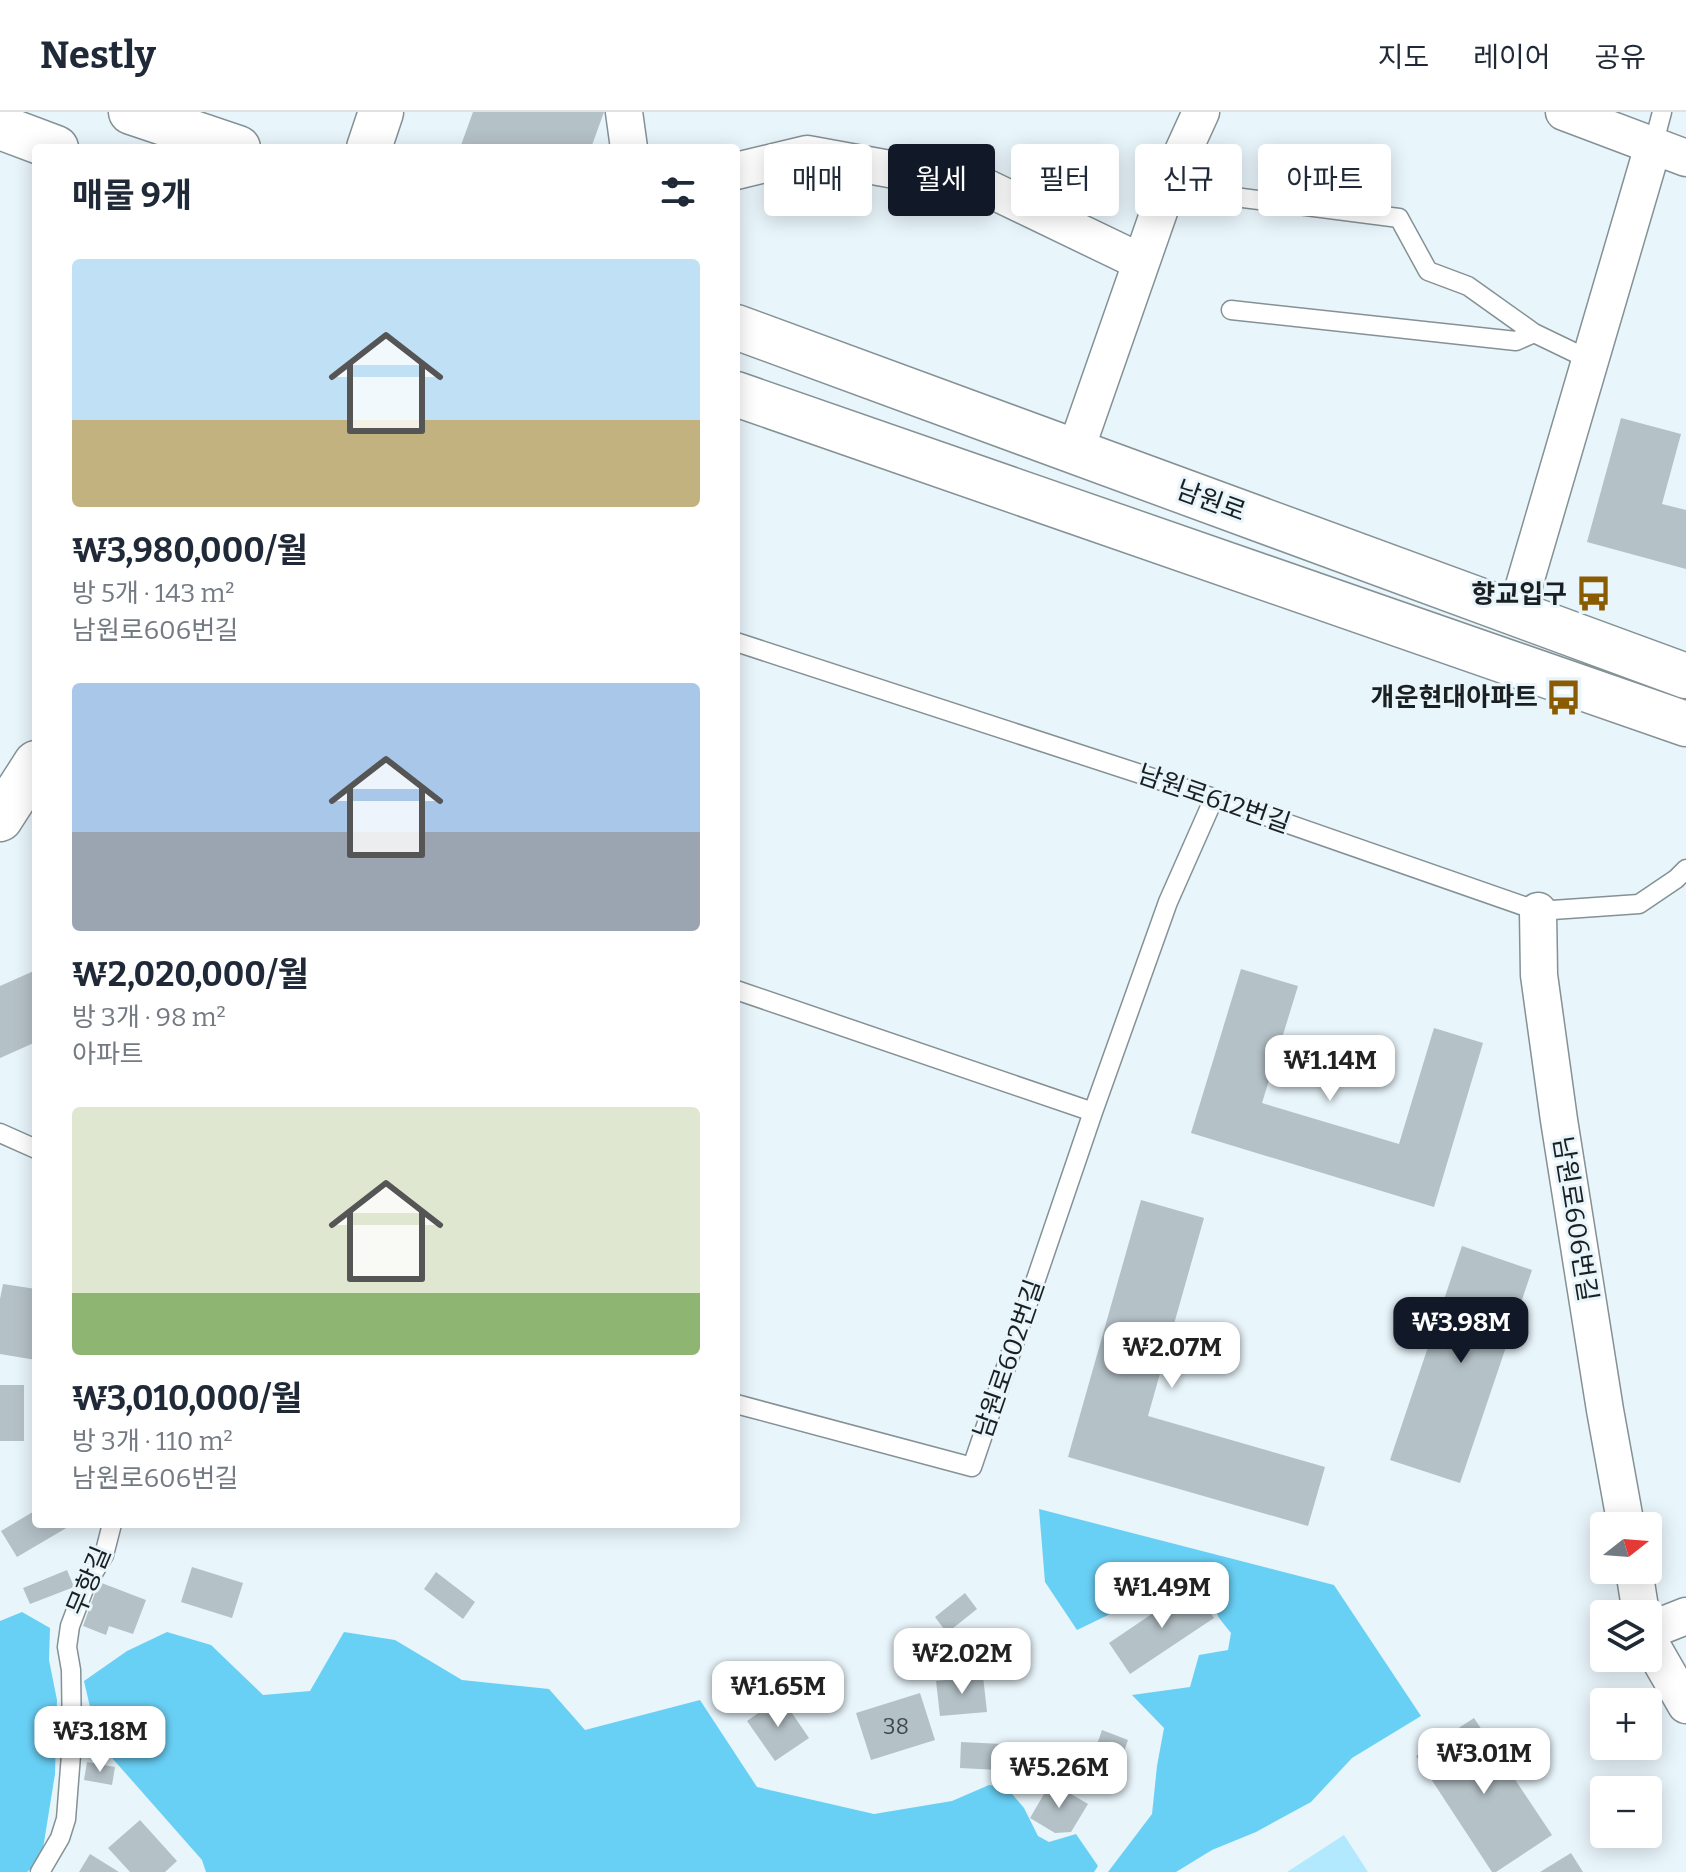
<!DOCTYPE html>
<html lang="ko">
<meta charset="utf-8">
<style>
body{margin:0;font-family:Bitter,"Noto Sans KR",serif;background:#f6f6f7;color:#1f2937;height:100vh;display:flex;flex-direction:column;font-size:30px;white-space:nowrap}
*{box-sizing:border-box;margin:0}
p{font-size:26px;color:#747a83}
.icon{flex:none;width:44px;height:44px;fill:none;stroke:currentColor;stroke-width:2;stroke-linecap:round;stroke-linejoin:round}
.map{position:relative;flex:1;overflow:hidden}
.details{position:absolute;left:32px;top:32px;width:708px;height:1384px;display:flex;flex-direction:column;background:#fff;border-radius:8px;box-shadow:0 4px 20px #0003}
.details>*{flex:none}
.guide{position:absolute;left:764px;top:32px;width:760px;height:72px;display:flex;gap:16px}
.needle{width:52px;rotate:73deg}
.tools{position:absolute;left:1590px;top:1400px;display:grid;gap:16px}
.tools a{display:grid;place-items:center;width:72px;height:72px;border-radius:8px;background:#fff;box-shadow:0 4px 20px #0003;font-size:40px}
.price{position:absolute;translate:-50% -68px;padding:0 18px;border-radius:16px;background:#fff;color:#222;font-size:26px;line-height:52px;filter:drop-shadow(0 2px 4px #0008)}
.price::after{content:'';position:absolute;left:50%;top:48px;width:24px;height:18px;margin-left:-12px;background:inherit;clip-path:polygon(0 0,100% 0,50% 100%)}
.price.on{background:#111827;color:#fff}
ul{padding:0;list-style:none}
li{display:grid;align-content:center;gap:16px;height:424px;padding:0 40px}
li span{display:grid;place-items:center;height:248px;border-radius:8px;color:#555}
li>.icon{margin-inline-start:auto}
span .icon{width:144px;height:144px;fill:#fffc;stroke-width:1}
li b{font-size:34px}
h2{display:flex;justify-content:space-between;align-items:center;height:96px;padding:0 40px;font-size:34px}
.chip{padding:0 28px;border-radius:8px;background:#fff;box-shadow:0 4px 20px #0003;font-size:28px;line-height:72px}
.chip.on{background:#111827;color:#fff}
header{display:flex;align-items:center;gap:48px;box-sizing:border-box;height:112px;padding:0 40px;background:#fff;border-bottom:2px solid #e0e1e3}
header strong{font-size:38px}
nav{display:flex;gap:44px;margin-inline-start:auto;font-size:28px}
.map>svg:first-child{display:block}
.green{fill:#b2e9fe}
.forest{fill:#69d0f5}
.building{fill:#b4c1c7}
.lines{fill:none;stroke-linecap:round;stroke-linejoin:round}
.lane-casing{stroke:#849195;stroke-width:21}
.street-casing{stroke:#849195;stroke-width:39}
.secondary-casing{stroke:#849195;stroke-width:47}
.lane{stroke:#fff;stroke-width:18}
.street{stroke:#fff;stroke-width:36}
.secondary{stroke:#fff;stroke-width:44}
.labels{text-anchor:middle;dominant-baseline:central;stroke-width:6;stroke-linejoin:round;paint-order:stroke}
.number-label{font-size:22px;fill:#40484a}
.street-label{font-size:26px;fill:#1a1f21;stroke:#e8f5fb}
.poi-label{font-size:26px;font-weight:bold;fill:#1a1f21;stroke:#e8f5fb;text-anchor:end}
</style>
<header>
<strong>Nestly</strong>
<nav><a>지도</a><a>레이어</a><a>공유</a></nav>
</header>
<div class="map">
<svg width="1686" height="1760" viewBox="0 0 1686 1760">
<rect width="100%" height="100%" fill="#e8f5fb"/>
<path class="green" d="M1344,1723L1368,1760H1287Z"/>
<path class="forest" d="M1039,1397L1334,1473L1421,1604L1352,1646L1311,1690L1256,1720L1212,1738L1176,1760H1108L1152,1702L1157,1654L1164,1616L1132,1583L1190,1575L1199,1543L1228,1538L1231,1521L1219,1506L1214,1495L1204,1492L1196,1465L1145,1499L1133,1491L1077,1518L1045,1470Z
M22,1500L50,1516L49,1548L57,1588L55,1662L41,1749L27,1760H0V1509Z
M167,1520L211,1533L263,1583L310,1579L344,1520L395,1528L462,1568L549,1577L585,1618L700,1588L757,1675L874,1702L952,1689L989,1673L1007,1676L1024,1696L1038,1724L1049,1730L1076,1722L1098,1754L1094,1760H206L202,1748L98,1630L84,1569L127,1539Z"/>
<path class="building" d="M473,0H604L591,36H460Z
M1621,306L1681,322L1662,392L1686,398V457L1587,430Z
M1241,857L1298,874L1262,991L1399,1032L1434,916L1483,931L1434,1095L1191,1021Z
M36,858V930L0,946V874Z
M1141,1088L1204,1106L1148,1304L1325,1355L1308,1414L1068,1345Z
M1462,1134L1532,1158L1460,1371L1390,1348Z
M3,1172L36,1177V1248L0,1242V1187Z
M0,1273H24V1329H0Z
M36,1398V1412H66L68,1415L17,1445L1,1419Z
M192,1455L243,1471L232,1506L181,1490Z
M67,1458L74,1475L30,1492L23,1476Z
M436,1460L475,1490L463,1507L424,1477Z
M99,1470L146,1488L133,1522L109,1514L106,1523L83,1514Z
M1193,1474L1214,1506L1130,1562L1109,1531Z
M965,1481L977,1497L947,1521L935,1505Z
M983,1564L987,1600L940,1604L936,1569Z
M920,1581L935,1628L871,1648L856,1601Z
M781,1585L809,1626L775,1649L747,1609Z
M1474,1606L1552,1723L1496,1760H1492L1416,1644Z
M1102,1618L1128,1628L1112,1674L1086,1664Z
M961,1630L1041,1634L1040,1660L960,1656Z
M87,1650L115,1655L112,1673L84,1668Z
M1051,1670L1088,1692L1071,1720L1055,1721L1030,1706Z
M140,1708L177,1749L165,1760H130L108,1736Z
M1571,1741L1583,1760H1540Z
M90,1742L119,1760H79Z"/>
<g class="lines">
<defs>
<path id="lane" d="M1653,34L1662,0
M1170,68L1219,83L1399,106L1428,159L1468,174L1534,221
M1231,198L1516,229L1534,221L1590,248
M736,530L1214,686L1538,799L1639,792L1676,767L1686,757
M736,878L1093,1000
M0,1021L36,1037
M736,1292L972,1355L1093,1000L1168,790L1214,686
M40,1760L60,1726L66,1707L72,1630L71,1558L67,1535L70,1514L84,1477L104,1443L112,1412"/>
<path id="street" d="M624,0L629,36
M1564,0L1686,46
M736,59L807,42L983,74L1141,150
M1075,340L1170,68L1201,0
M1516,501L1653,34
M1538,799L1539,863L1559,1008L1605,1298L1626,1414
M1634,1458L1641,1502
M1648,1519L1686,1504
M1648,1527L1686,1593"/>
<path id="secondary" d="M131,0L238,36
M0,15L56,36
M369,36L381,0
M736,215L1686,564
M736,282L1686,612
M0,707L36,651"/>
</defs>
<use href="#lane" class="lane-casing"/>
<use href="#street" class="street-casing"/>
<use href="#secondary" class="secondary-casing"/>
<use href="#lane" class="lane"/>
<use href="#street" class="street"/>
<use href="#secondary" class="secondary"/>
</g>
<defs>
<symbol id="bus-bare" viewBox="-9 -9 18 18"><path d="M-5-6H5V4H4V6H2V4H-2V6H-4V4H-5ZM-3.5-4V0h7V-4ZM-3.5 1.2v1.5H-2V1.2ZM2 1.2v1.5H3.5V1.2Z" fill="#8b5b01" stroke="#e8f5fb" stroke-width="2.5" paint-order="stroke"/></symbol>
</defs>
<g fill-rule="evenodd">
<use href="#bus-bare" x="1568" y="456" width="51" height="51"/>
<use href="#bus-bare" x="1538" y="560" width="51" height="51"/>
</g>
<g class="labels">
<g class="number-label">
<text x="896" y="1614">38</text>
</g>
<g class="street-label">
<text transform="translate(1211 389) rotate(20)">남원로</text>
<text transform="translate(1214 687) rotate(19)">남원로612번길</text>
<text transform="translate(1575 1107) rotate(81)">남원로606번길</text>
<text transform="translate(1009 1247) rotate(-71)">남원로602번길</text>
<text transform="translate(89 1469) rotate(-67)">무항길</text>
</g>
<g class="poi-label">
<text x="1567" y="482">향교입구</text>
<text x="1538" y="585">개운현대아파트</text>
</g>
</g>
</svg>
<div class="tools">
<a><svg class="needle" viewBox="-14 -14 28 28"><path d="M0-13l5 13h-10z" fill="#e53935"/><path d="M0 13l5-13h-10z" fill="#747a83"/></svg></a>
<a><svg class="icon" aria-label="layers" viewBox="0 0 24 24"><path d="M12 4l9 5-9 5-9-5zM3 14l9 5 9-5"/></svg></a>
<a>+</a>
<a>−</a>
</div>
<b class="price" style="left:1330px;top:991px">₩1.14M</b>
<b class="price on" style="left:1461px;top:1253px">₩3.98M</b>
<b class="price" style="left:1172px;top:1278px">₩2.07M</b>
<b class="price" style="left:1162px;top:1518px">₩1.49M</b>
<b class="price" style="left:962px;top:1584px">₩2.02M</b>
<b class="price" style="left:778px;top:1617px">₩1.65M</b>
<b class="price" style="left:100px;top:1662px">₩3.18M</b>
<b class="price" style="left:1484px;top:1684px">₩3.01M</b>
<b class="price" style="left:1059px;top:1698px">₩5.26M</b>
<div class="guide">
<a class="chip">매매</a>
<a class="chip on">월세</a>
<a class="chip">필터</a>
<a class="chip">신규</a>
<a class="chip">아파트</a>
</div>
<section class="details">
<h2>매물 9개<svg class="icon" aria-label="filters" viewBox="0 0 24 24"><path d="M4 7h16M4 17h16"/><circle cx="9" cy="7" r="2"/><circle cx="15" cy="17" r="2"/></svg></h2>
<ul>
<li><span style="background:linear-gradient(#bfe0f5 65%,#c2b280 0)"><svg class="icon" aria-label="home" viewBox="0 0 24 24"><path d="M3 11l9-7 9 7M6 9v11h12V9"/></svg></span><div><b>₩3,980,000/월</b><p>방 5개 · 143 m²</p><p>남원로606번길</p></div></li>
<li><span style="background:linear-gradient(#a9c7e8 60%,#9aa5b1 0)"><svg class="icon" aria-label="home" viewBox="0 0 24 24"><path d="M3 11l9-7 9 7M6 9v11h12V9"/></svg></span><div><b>₩2,020,000/월</b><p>방 3개 · 98 m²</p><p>아파트</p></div></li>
<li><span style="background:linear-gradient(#dfe7d0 75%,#8fb573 0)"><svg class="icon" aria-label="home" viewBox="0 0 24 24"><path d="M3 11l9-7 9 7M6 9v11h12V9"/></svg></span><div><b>₩3,010,000/월</b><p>방 3개 · 110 m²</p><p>남원로606번길</p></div></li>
</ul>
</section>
</div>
